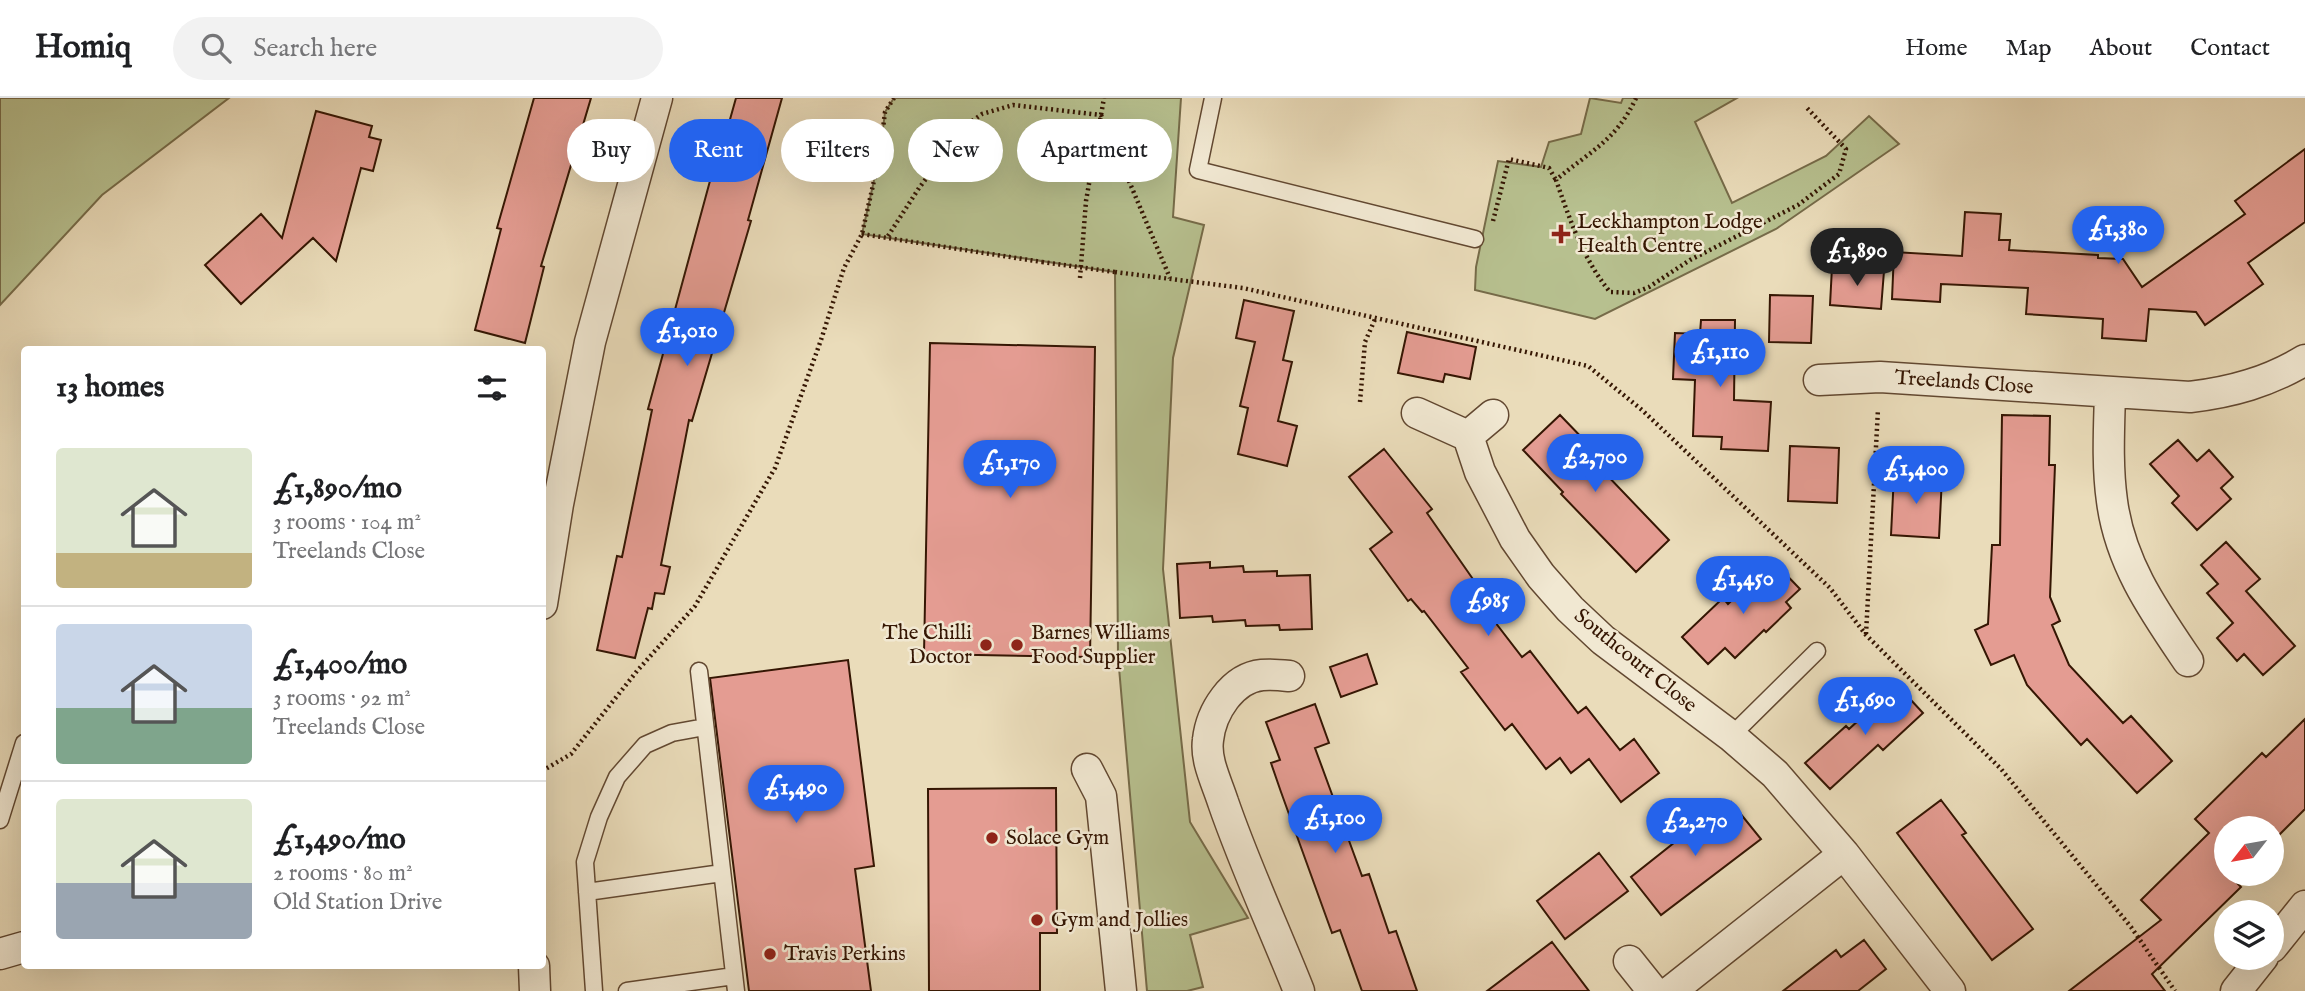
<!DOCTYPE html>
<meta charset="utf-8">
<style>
body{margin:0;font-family:"IM FELL English",serif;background:#f2f2f2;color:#202124;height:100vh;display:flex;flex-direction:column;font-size:26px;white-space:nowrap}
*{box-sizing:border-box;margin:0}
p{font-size:23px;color:#757577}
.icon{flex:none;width:38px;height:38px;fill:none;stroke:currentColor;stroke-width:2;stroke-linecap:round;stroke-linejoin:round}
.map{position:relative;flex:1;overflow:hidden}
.side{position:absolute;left:21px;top:248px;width:525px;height:623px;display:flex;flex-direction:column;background:#fff;border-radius:7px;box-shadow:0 7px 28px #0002}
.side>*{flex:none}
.top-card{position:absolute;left:567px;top:21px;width:665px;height:63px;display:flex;gap:14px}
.needle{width:46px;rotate:239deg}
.fabs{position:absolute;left:2214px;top:718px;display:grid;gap:14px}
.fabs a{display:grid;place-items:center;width:70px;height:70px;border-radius:50%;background:#fff;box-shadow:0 7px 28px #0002;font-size:35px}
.price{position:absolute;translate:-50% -60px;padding:0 16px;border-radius:24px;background:#2563eb;color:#fff;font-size:23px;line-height:46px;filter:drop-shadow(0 2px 4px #0008)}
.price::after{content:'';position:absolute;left:50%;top:42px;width:21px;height:16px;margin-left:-10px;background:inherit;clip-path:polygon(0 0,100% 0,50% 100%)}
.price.active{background:#222;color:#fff}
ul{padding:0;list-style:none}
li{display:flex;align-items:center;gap:21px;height:175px;padding:0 35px}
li+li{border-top:2px solid #e0e0e0}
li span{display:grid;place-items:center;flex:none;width:196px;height:140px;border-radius:7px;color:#555}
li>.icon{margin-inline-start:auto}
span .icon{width:84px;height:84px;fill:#fffc;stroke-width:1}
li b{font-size:30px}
h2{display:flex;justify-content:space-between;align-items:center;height:84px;padding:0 35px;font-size:30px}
.chip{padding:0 24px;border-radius:32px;background:#fff;box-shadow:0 7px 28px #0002;font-size:24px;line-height:63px}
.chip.active{background:#2563eb;color:#fff}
header{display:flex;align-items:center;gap:42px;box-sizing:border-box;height:98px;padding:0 35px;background:#fff;border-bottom:2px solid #e0e0e0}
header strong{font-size:33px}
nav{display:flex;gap:38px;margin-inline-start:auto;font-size:24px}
.search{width:490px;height:63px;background:#f2f2f2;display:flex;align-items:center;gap:18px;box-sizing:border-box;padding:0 24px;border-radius:38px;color:#757577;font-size:26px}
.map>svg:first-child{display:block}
.green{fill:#b7c08f;stroke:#766b49;stroke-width:2}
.building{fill:#e49c92;stroke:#351603;stroke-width:2}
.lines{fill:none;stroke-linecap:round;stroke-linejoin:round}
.service-casing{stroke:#624831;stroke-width:19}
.minor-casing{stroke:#624831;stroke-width:33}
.path{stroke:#351603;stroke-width:4.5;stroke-dasharray:2 3.5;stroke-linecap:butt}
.service{stroke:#f1e8d2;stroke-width:16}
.minor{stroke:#f1e8d2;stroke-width:30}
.path-bridge{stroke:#351603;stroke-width:4.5;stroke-dasharray:2 3.5;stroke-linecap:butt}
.poi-dot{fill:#8f2418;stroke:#f1e8d2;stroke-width:2.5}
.labels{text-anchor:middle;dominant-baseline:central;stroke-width:5;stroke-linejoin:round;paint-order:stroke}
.poi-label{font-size:21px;fill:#351603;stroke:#f1e8d2;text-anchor:start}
.street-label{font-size:21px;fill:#351603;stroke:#f1e8d2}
</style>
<header>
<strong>Homiq</strong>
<div class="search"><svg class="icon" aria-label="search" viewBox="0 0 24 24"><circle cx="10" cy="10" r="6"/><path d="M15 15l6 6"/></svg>Search here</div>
<nav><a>Home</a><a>Map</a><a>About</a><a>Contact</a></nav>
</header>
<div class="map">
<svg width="2305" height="893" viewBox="0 0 2305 893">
<rect width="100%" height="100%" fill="#eadcba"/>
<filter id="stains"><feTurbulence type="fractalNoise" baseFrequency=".00286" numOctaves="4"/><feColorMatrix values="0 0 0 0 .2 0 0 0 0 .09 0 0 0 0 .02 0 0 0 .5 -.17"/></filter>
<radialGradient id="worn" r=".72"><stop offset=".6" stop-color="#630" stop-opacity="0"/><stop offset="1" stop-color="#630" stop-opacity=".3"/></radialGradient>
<path class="green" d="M0,0H229L102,97L0,207Z
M894,0H1181L1173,119L1204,127L1173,260L1163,471L1190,724L1248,820L1190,837L1203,889L1187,893H1147L1118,558L1115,174L862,136L880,56L885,14Z
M1590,0L1621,5L1623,0H1737L1695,24L1732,105L1826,58L1869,18L1899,46L1776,131L1595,221L1475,192L1476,169L1498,63L1541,69L1549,44L1581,36Z"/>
<path class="building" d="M534,0H591L541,168L544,169L525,245L475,232L501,131L497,130Z
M736,0H782L748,122L751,123L692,323L689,322L661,467L670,469L664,496L655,495L652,511L648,510L635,560L597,552L617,458L622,459L652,312L648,311L726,24L729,25Z
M316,13L372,28L369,39L381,42L373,73L361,70L336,163L313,140L241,206L205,167L261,116L282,140Z
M2305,51V124L2248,165L2263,186L2205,227L2196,214L2149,211L2146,243L2102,240L2103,221L2026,216L2028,190L1941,186L1940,204L1892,201L1894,154L1962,158L1965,114L2001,116L1999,142H2010L2009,152L2098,157V160L2123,161L2142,189L2245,116L2235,103Z
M1832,169L1884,173L1881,211L1830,207Z
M1770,197L1813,198L1811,245L1769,244Z
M1244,202L1294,213L1283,262L1292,264L1278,323L1297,328L1287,368L1238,356L1248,310L1240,308L1255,244L1236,240Z
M1701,222H1735L1734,302L1771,304L1768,353L1721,351L1722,339L1693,338L1695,282L1673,281L1675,235L1700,236Z
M1407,234L1476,249L1470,281L1445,276L1443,284L1398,275Z
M930,245L1095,249L1090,559L924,556Z
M1560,317L1587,345L1581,350L1669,442L1636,474L1561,396L1563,394L1523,352Z
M2002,317L2050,318L2049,367H2055L2050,499L2060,523L2052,527L2069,567L2123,625L2131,618L2172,663L2137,695L2087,641L2081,647L2027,587L2014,557L1991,567L1975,532L1988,526L1992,447H2000Z
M2178,342L2197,363L2209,352L2233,379L2221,390L2231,401L2197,432L2172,405L2179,398L2150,366Z
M1790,348L1839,350L1837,405L1788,403Z
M1384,351L1432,411L1427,415L1484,497L1478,502L1522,559L1530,553L1578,615L1586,609L1620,652L1634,641L1659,675L1621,704L1589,661L1571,675L1560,660L1546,671L1512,626L1505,632L1461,574L1468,570L1424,513L1422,514L1411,501L1408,503L1370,451L1392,434L1349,379Z
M1894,376L1942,379L1939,440L1891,437Z
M2226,444L2260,481L2246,493L2295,548L2263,577L2244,556L2237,563L2217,540L2233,525L2207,495L2218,486L2201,467Z
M1773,463L1800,491L1786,504L1791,510L1766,534L1764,532L1735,560L1725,550L1708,566L1682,539L1723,500L1728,506Z
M1210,464V470L1243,468L1244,474L1277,473V478L1310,477L1312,531L1280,532L1279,527L1246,528L1245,522L1213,524L1212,518L1180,520L1177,466Z
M1367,556L1377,586L1341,599L1330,569Z
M848,562L874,768L855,771L871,893H749L710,580Z
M1897,587L1923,615L1883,652L1878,647L1830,691L1805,665L1846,628L1849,631Z
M1315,606L1329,645L1315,650L1337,710L1362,778L1369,776L1389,835L1396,833L1417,893H1362L1340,832L1332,835L1281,694L1271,665L1280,662L1266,624Z
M2305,621V711L2272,744V730H2226V775H2239L2233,781L2241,789L2152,876L2165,893H2069L2161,822L2141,802L2209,735L2195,721L2262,655L2266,659Z
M1056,690L1057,835H1040V893H929L928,691Z
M1941,702L1966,735L1962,737L2033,831L1992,862L1897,735Z
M1731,704L1761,741L1661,817L1631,779L1694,729L1696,732Z
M1599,755L1628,793L1565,841L1537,803Z
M1864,842L1886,871L1858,893H1783L1836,852L1841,859Z
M1552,844L1589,893H1487Z"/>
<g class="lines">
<defs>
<path id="service" d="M1213,0L1198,72L1475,141
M699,573L736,893
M1731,638L1817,553
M0,722L24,645
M587,794L722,775
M594,893L585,764L599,719L617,679L645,647L672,635L705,629
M627,893L734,878"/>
<path id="minor" d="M1819,282L1880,279L2190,299C2232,294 2268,284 2305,262
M2110,295C2109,331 2107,368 2112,403C2120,465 2154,513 2188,563
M1417,315L1468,338L1480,374L1515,441L1541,478L1570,511L1603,542L1731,638L1775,676L1844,756L1950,893
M1468,338L1493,317
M542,506L558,406L590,244L657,0
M1289,578C1280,577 1271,576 1262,577C1232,580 1211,614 1208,642C1205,662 1217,685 1223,704C1245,768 1274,830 1299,893
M1087,671L1101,698L1121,893
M2272,849L2305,808
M0,856L24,849
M1629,863L1653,893
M534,868L535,893
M1671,893L1844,756
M2236,893L2263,859"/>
</defs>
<use href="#service" class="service-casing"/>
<use href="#minor" class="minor-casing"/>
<path class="path" d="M1636,0C1616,43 1590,53 1556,82C1570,122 1583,161 1610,194L1634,195L1649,189L1690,162L1798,107L1839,76L1846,51L1807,10
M1101,17L1170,180
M1493,123L1509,61L1549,70L1556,82
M862,136L1042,164
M888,138L919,90L968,26L982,16L1013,7L1101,17
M1115,174L1243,190L1588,268L1642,312L1830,490L1866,537L2001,671L2131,829L2175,893
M1080,180L1086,103L1104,0
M1360,304L1365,244L1376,219
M1866,536L1878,311
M542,673L571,656L637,573L695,508L775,370L821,242L844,170L862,136L880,56L885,14L894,0"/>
<use href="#service" class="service"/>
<use href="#minor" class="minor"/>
<path class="path-bridge" d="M1042,164L1115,174"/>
</g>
<g class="poi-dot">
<path d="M1557.5 125.5h7v7h7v7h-7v7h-7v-7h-7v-7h7z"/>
<circle cx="986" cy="547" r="7"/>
<circle cx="1017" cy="547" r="7"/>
<circle cx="992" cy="740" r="7"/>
<circle cx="1037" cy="822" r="7"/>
<circle cx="770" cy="856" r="7"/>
</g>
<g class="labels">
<g class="poi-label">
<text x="1577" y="124">Leckhampton Lodge<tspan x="1577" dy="24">Health Centre</tspan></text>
<text x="972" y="535" text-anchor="end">The Chilli<tspan x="972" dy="24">Doctor</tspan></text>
<text x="1031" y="535">Barnes Williams<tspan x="1031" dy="24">Food Supplier</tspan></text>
<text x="1006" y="740">Solace Gym</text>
<text x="1051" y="822">Gym and Jollies</text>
<text x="784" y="856">Travis Perkins</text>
</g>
<g class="street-label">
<text transform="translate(1964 285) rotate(4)">Treelands Close</text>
<text transform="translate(1635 563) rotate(39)">Southcourt Close</text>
</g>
</g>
<rect width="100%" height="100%" filter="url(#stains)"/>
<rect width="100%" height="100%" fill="url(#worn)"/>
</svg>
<div class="fabs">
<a><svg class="needle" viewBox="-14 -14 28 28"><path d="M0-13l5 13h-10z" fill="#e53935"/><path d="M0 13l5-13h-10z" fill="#757577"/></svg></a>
<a><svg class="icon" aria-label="layers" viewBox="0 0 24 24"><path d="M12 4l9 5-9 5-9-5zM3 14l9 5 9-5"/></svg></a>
</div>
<b class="price" style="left:2118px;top:168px">£1,380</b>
<b class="price active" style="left:1857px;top:190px">£1,890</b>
<b class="price" style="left:687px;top:270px">£1,010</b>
<b class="price" style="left:1720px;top:291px">£1,110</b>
<b class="price" style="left:1595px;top:396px">£2,700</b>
<b class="price" style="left:1010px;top:402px">£1,170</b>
<b class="price" style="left:1916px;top:408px">£1,400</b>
<b class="price" style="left:1743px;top:518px">£1,450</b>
<b class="price" style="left:1488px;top:540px">£985</b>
<b class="price" style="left:1865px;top:639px">£1,690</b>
<b class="price" style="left:796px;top:727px">£1,490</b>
<b class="price" style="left:1335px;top:757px">£1,100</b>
<b class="price" style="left:1695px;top:760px">£2,270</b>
<div class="top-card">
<a class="chip">Buy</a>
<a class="chip active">Rent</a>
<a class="chip">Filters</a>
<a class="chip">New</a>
<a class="chip">Apartment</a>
</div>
<section class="side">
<h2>13 homes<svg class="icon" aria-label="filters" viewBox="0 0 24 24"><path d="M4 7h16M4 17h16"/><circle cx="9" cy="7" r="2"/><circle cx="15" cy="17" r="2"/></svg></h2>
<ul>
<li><span style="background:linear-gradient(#dfe7d0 75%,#c2b280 0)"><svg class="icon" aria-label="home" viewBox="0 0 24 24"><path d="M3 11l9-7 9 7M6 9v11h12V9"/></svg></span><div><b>£1,890/mo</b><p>3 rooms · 104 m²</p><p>Treelands Close</p></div></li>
<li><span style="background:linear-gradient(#c9d6e8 60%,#7fa58c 0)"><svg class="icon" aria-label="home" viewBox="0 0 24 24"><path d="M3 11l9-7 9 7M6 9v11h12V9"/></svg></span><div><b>£1,400/mo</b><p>3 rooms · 92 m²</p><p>Treelands Close</p></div></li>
<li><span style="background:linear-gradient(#dfe7d0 60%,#9aa5b1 0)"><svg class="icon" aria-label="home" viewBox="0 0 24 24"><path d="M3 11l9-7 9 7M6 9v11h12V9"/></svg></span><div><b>£1,490/mo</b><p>2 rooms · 80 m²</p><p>Old Station Drive</p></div></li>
</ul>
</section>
</div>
